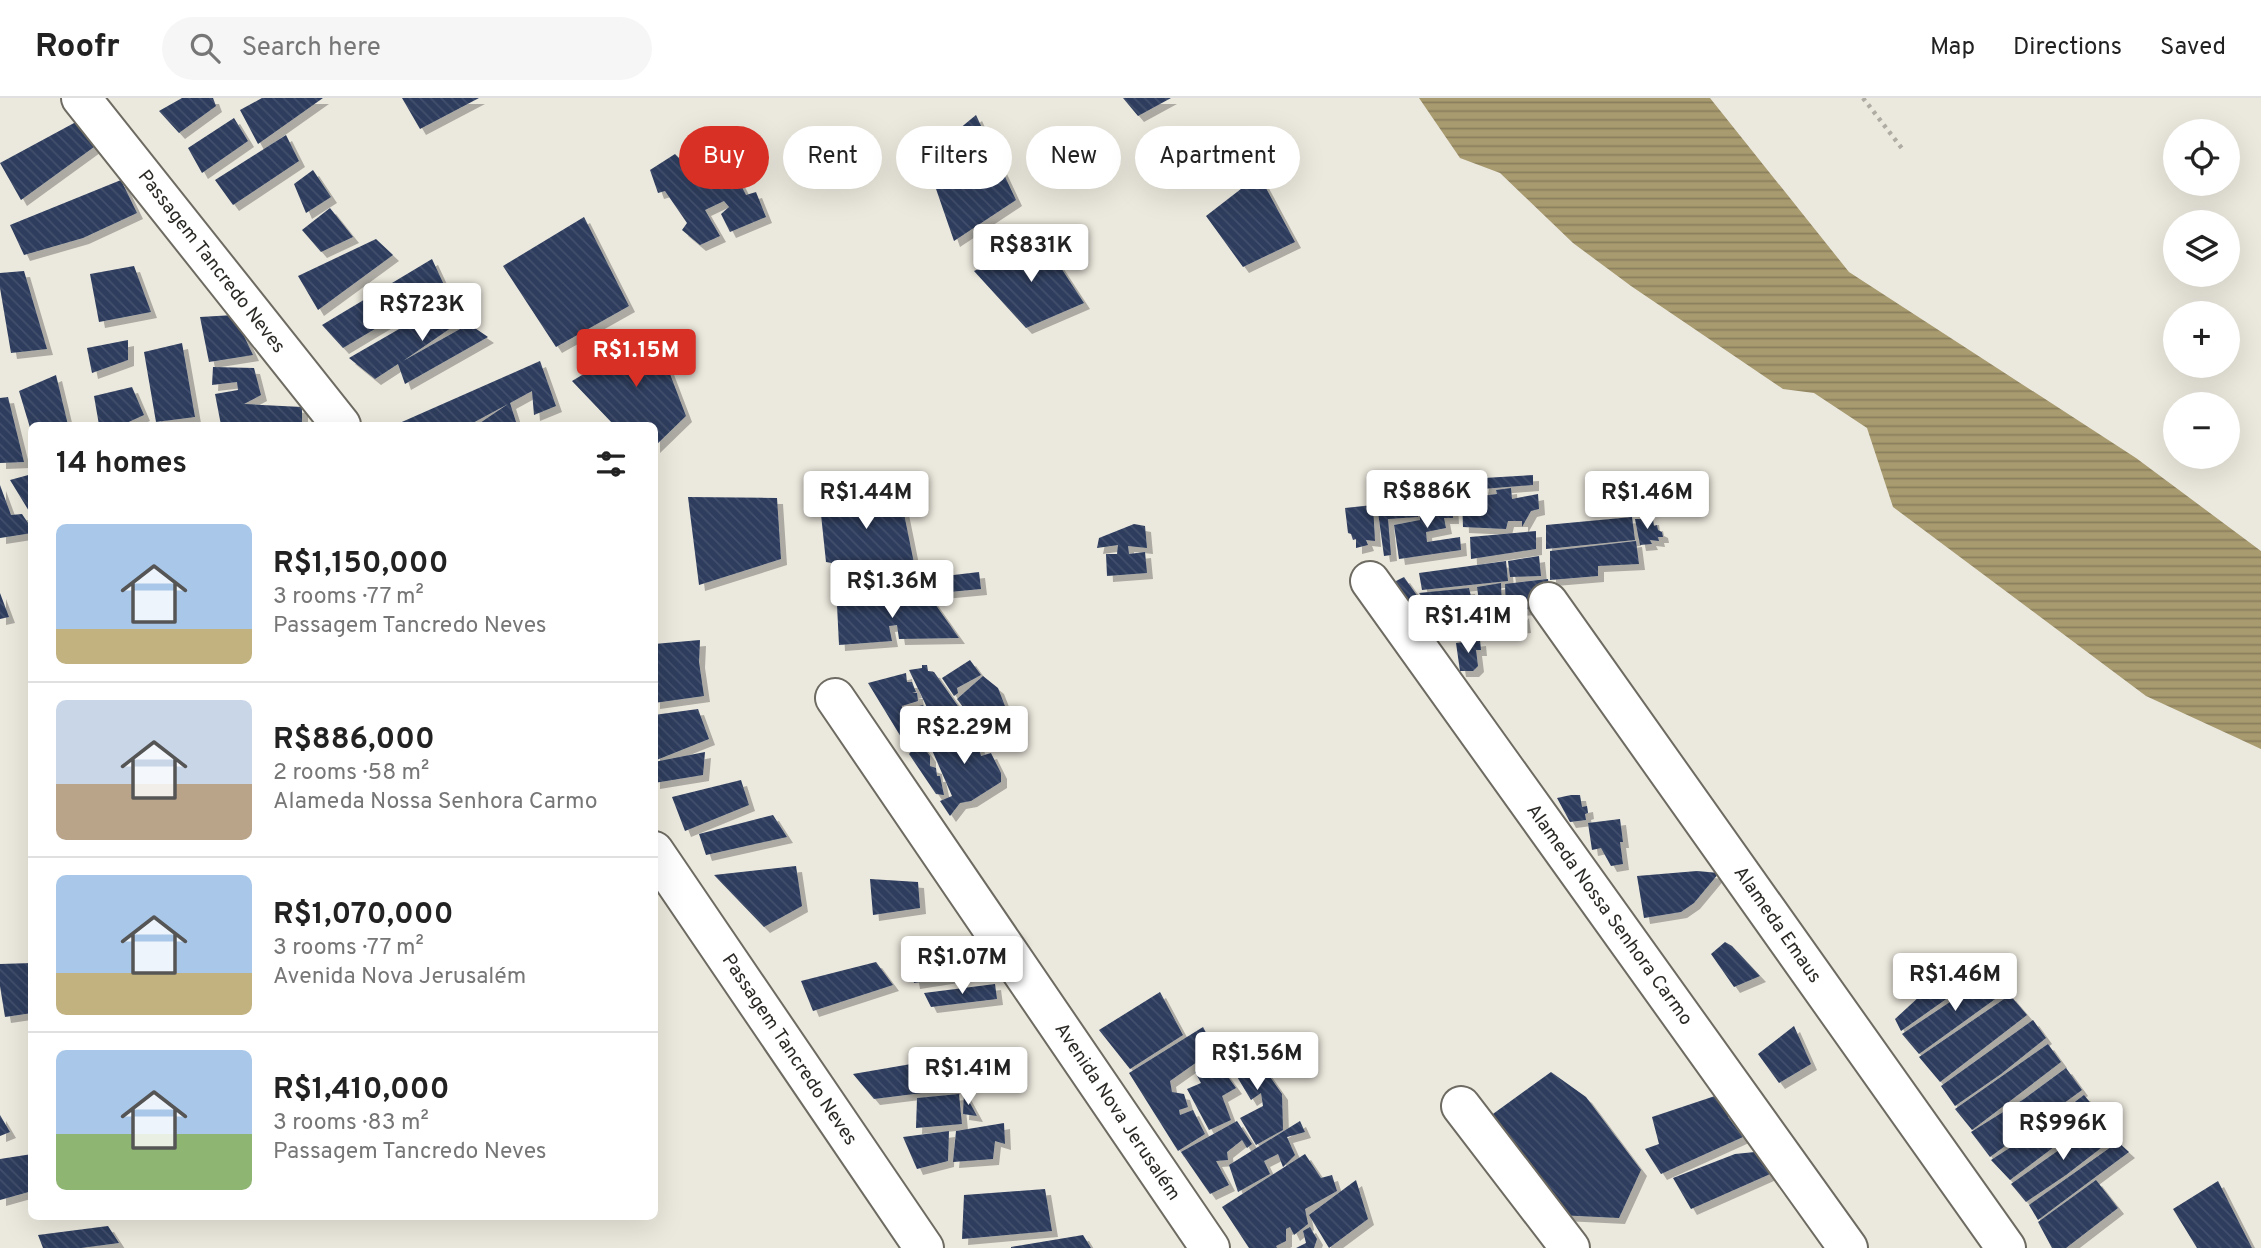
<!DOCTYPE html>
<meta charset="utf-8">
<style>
body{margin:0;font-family:Overpass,sans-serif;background:#f6f6f6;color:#222;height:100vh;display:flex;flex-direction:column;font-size:26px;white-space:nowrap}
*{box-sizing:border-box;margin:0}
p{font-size:23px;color:#767676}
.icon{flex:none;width:38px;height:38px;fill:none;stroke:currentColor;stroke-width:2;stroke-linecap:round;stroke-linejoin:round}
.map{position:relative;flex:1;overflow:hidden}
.panel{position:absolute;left:28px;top:324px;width:630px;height:798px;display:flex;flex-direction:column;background:#fff;border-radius:10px;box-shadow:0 7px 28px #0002}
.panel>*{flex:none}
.hud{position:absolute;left:679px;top:28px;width:665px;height:63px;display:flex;gap:14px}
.tools{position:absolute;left:2163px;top:21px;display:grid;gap:14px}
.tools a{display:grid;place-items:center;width:77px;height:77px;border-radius:50%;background:#fff;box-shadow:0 7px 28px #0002;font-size:35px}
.price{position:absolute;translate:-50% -60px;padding:0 16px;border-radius:7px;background:#fff;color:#222;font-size:23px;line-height:46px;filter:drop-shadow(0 2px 4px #0008)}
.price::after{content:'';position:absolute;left:50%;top:42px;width:21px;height:16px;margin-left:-10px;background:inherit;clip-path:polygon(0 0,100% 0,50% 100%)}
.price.on{background:#d93025;color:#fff}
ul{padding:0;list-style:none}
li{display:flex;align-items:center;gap:21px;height:175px;padding:0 28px}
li+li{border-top:2px solid #e0e0e0}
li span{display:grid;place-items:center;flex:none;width:196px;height:140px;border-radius:10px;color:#555}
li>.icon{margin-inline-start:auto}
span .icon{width:84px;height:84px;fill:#fffc;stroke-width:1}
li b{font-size:30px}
h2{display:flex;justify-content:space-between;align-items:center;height:84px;padding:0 28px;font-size:30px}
.tag{padding:0 24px;border-radius:32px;background:#fff;box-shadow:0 7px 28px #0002;font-size:24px;line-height:63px}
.tag.on{background:#d93025;color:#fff}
header{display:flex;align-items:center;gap:42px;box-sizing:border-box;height:98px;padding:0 35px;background:#fff;border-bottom:2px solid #e0e0e0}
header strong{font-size:33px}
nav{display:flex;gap:38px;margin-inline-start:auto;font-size:24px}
.search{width:490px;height:63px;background:#f6f6f6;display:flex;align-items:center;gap:18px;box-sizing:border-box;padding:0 24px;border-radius:38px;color:#767676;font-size:26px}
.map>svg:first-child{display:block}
.water{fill:url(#water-rules)}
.building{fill:url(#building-back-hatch);filter:url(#shadow)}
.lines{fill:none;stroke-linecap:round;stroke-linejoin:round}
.minor-casing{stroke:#6e6b62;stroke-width:42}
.path{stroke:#aeaca3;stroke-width:4.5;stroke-dasharray:3.5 5;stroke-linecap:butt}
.minor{stroke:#fff;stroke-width:38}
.labels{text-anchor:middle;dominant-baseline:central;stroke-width:7;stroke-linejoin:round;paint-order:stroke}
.street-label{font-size:19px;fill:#2b2a26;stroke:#fff}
</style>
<header>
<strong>Roofr</strong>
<div class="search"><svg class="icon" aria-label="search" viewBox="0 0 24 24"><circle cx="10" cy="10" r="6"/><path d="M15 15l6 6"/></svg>Search here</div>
<nav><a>Map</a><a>Directions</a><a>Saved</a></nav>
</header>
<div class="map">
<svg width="2261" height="1150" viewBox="0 0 2261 1150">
<defs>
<pattern id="water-rules" width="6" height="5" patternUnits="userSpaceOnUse" patternTransform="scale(1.75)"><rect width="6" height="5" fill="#a99b70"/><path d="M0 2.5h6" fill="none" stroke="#8a7f5c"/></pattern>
<pattern id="building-back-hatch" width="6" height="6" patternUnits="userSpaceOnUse" patternTransform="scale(1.75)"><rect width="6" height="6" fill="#2d3c5d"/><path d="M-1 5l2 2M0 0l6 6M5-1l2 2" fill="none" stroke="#43506c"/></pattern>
<filter id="shadow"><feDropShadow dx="6" dy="6" stdDeviation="0" flood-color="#0004"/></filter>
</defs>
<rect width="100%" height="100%" fill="#ebe8dd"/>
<path class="water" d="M1419,0H1710L1849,174L2136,360L2261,453V651L2146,598L1893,409L1867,330L1814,295L1783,291L1631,188L1573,145L1500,75L1460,60Z"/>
<path class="building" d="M182,0H213L216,8L179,35L159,13Z
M262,0H323L258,46L240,12Z
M402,0H479L420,31Z
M1123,0H1171L1138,18Z
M976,17L1016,102L954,143L925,59Z
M87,18L105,41L21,102L0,65Z
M234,20L248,43L202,75L188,50Z
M721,36L736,57L729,63L746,97L756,94L766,119L730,134L721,116L729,109L724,103L705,112L720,138L700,147L682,132L687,125L665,93L658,95L650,72L675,56L683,64L692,63L691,50Z
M286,37L299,63L233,107L215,82Z
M313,72L331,99L306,115L294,86Z
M1259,77L1295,144L1243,169L1206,118Z
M121,82L137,115L83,140L24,157L10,127Z
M330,110L353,139L321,154L302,132Z
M584,119L629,208L556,249L503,168Z
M376,141L393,157L318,212L298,178Z
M1042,141L1084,205L1026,230L974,173Z
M432,161L445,189L343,250L322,227Z
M134,168L151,214L99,224L90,176Z
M24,173L47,251L11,255L0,190V175Z
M463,194L471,216L403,263L469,226L488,239L405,286L398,266L375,281L349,260Z
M234,217L253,257L209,264L200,219Z
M654,234L686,318L654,349V327H614L572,283Z
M128,242V262L92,275L87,250Z
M182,245L195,319L156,324L144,254Z
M540,263L556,308L534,317L532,293L510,305L517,327H477L508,306L469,327H395Z
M213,269L254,270L261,297L244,306L302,309V327H221L215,296L238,292L237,284L212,287Z
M56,277L68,327H32L31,333L19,293Z
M132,289L144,317L122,327H99L94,298Z
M8,299L24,364L0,365V300Z
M32,376V418L10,382Z
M1533,377V387L1482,391L1484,380Z
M0,387L11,417L22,416L32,431V435L0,440Z
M818,388L900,396L917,480L826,464Z
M1511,390L1512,401L1538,396L1539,411L1531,413L1522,429V423H1508L1506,431L1463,429L1462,400L1497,396L1496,392Z
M1460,398V402L1452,404L1453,420H1444L1446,430L1426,434L1427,444L1460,439L1461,452L1399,461L1394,427L1420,422L1419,403Z
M688,399L777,400L781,461L699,487Z
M1417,403L1418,419L1388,421L1391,457L1384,458L1377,407Z
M1373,407L1375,443L1366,442L1368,447L1356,450V441L1353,442L1351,436L1348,435L1345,410Z
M1632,419L1635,442L1546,451V427Z
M1635,421H1653L1654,428L1657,427L1658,432L1662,434L1663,439H1658L1659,443L1650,442L1652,446L1640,447Z
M1134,426L1145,428L1147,450L1128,448L1129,456L1145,454L1147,475L1107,478L1106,456H1117L1118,447L1097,450L1099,440Z
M1536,433V451L1471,461L1470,439Z
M1636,443L1639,466L1598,468V478L1550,482V453Z
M1539,458L1541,478L1510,479L1508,463Z
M1506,463L1508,483L1422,492L1419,475Z
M979,474L981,491L928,496V480Z
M1404,479L1430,516L1434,532L1399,523L1396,483Z
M1548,481L1549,490L1543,510L1517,512V517L1513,518L1511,512H1506L1505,486Z
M1501,485L1502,510H1480L1477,489Z
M1469,490L1475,515L1500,513L1501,519H1482L1483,531L1449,536L1419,495Z
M0,495L9,519L0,521Z
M928,496L959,540L899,541L897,527L889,528L892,543L839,547L837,507Z
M1523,514L1525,529L1487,534V521L1506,520L1509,515L1510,520H1518Z
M700,542L699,564L704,598L654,605V546Z
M1480,542L1481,552H1476L1478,568L1473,573H1460L1456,545Z
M970,562L981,577L957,590L958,595L954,598L942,580Z
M922,567H927L928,573L934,574L960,611L956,618L935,626L909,572L922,570Z
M906,575L907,584H912L916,594L912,595H917L918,603L902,608V612L923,607L931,626L926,630V634L921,636L917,621H911V630L915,629L918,642L904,644L868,585Z
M983,578L998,590L1005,608L976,626L957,601Z
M698,611L709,641L654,663V617Z
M971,624L981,639L977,642L981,658L991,655L1001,675V684L971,703L960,705L950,718L940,703L952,698L928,643Z
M922,647L930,658V668L936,670L937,678H940L944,697L936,696L909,656L915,649Z
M705,654L703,677L654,685V664Z
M741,682L749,707L685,733L672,699Z
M1571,697H1580L1582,709L1587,708L1588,715L1585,716L1586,722L1570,724L1557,700Z
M773,717L787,739L706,757L699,736Z
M1620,721L1623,744H1620L1623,766L1611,768L1601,750L1592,752L1588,725Z
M796,768L802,808L764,829L714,777Z
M1697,773L1719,775L1694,805L1681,814L1644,820L1637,778Z
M870,781L918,784L920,810L873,817Z
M1725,844L1732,848L1760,878L1734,889L1711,856Z
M1983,855L1990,858V870L1901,933L1895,921L1933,886Z
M983,856L985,874L914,885L910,861Z
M876,864L893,887L813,913L801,883Z
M32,865V915L5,919L0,888V866Z
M1995,874L2009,891L1919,956L1902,936Z
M995,886L997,901L931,909L924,895Z
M1160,894L1183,937L1130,971L1099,932Z
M2010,897L2027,917L1940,984L1919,959Z
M2033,922L2046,940L2001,976L1955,1008L1941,988Z
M1794,928L1811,966L1779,985L1758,956Z
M1203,929L1212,946L1208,947L1210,954H1203L1204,959L1170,983L1172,994L1184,996L1188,1009L1179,1012L1180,1017L1193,1012L1205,1036L1178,1053L1129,975Z
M1243,940L1282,996L1283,1032L1256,1047L1240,1020L1263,1008L1261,995L1251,1002L1221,952Z
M2048,946L2061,964L1972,1032L1955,1011Z
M1213,958L1236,990L1222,998L1231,1022L1209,1032L1187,991L1201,985L1195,974Z
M946,960L954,991L874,1001L853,976Z
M2066,970L2082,992L1990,1059L1971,1034L2024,1001Z
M1551,974L1586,999L1641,1072L1619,1120L1558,1117L1486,1021Z
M1730,993L1728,1019L1743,1039L1661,1076L1645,1051L1659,1046L1652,1019Z
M964,994L977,1018L963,1016Z
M959,996L962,1026L916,1030L917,1000Z
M2084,997L2099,1015L2010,1082L1991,1062L2039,1031Z
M0,1017L10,1034L0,1038Z
M1237,1023L1252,1046L1247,1050L1242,1042L1227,1054L1228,1062L1216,1063L1229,1087L1210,1096L1181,1054Z
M1300,1023L1305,1034L1287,1039L1295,1057L1283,1069L1278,1056L1264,1063L1270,1076L1238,1094L1229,1067Z
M2100,1023L2114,1040L2066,1077L2026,1104L2011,1086Z
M1004,1025L1005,1046L995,1043L993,1061L953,1064L956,1033Z
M949,1033L948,1063L917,1071L903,1039Z
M2118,1044L2129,1054L2038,1122L2029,1107Z
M1765,1053L1777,1073L1691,1111L1673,1080L1735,1056Z
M32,1056V1093L0,1102V1061Z
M1305,1056L1321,1080L1332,1077L1337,1093L1305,1111L1308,1126L1294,1137L1290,1129L1286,1131V1143L1276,1148L1277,1150H1249L1222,1109Z
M1356,1082L1368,1121L1329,1150L1309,1117Z
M2096,1082L2118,1110L2066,1150H2052L2038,1124Z
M2218,1083L2252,1150H2197L2173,1111Z
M1045,1091L1052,1133L962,1141L964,1097Z
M108,1128L119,1145L81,1150H43L38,1137Z
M1310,1129L1317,1141L1314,1150H1296L1306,1145L1303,1133Z
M1083,1137L1091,1150H1011V1149Z"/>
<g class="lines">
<defs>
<path id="minor" d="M81,0L341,327
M1370,483L1848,1150
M1548,504L2006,1150
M835,600L1210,1150
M654,753L924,1150
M1461,1008L1570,1150"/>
</defs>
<use href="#minor" class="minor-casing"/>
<path class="path" d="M1863,0L1904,53"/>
<use href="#minor" class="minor"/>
</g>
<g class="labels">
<g class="street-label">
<text transform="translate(211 164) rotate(52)">Passagem Tancredo Neves</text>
<text transform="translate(1609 817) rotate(54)">Alameda Nossa Senhora Carmo</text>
<text transform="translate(1777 827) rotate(55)">Alameda Emaus</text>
<text transform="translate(789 952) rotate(56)">Passagem Tancredo Neves</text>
<text transform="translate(1117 1014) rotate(56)">Avenida Nova Jerusalém</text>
</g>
</g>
</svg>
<div class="tools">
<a><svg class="icon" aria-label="locate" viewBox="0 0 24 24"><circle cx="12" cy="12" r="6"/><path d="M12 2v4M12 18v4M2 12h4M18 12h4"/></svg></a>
<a><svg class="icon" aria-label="layers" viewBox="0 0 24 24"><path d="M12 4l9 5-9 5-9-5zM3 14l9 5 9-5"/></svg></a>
<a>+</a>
<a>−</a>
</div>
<b class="price" style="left:1031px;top:186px">R$831K</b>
<b class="price" style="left:422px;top:245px">R$723K</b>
<b class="price on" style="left:636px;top:291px">R$1.15M</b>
<b class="price" style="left:1427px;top:432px">R$886K</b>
<b class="price" style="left:866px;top:433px">R$1.44M</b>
<b class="price" style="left:1647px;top:433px">R$1.46M</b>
<b class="price" style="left:892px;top:522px">R$1.36M</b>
<b class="price" style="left:1468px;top:557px">R$1.41M</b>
<b class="price" style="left:964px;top:668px">R$2.29M</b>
<b class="price" style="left:962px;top:898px">R$1.07M</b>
<b class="price" style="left:1955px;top:915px">R$1.46M</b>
<b class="price" style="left:1257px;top:994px">R$1.56M</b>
<b class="price" style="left:968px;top:1009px">R$1.41M</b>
<b class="price" style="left:2063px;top:1064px">R$996K</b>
<div class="hud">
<a class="tag on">Buy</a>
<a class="tag">Rent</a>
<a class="tag">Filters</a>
<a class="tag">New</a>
<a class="tag">Apartment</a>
</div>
<section class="panel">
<h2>14 homes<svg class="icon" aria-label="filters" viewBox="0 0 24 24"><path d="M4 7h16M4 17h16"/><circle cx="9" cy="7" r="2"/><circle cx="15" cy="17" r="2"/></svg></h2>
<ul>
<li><span style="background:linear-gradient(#a9c7e8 75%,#c2b280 0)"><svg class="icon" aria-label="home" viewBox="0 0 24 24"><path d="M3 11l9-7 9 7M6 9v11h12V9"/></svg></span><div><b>R$1,150,000</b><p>3 rooms · 77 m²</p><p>Passagem Tancredo Neves</p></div></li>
<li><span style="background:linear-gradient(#c9d6e8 60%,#b9a48a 0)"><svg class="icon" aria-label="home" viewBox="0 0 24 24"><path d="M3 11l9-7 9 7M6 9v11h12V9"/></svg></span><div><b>R$886,000</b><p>2 rooms · 58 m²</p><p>Alameda Nossa Senhora Carmo</p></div></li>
<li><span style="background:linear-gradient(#a9c7e8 70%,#c2b280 0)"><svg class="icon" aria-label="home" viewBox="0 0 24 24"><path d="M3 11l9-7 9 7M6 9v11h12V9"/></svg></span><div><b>R$1,070,000</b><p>3 rooms · 77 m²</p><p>Avenida Nova Jerusalém</p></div></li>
<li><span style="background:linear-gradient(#a9c7e8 60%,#8fb573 0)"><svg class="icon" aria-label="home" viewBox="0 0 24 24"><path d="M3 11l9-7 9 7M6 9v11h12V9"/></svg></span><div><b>R$1,410,000</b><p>3 rooms · 83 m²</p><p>Passagem Tancredo Neves</p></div></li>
</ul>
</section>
</div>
